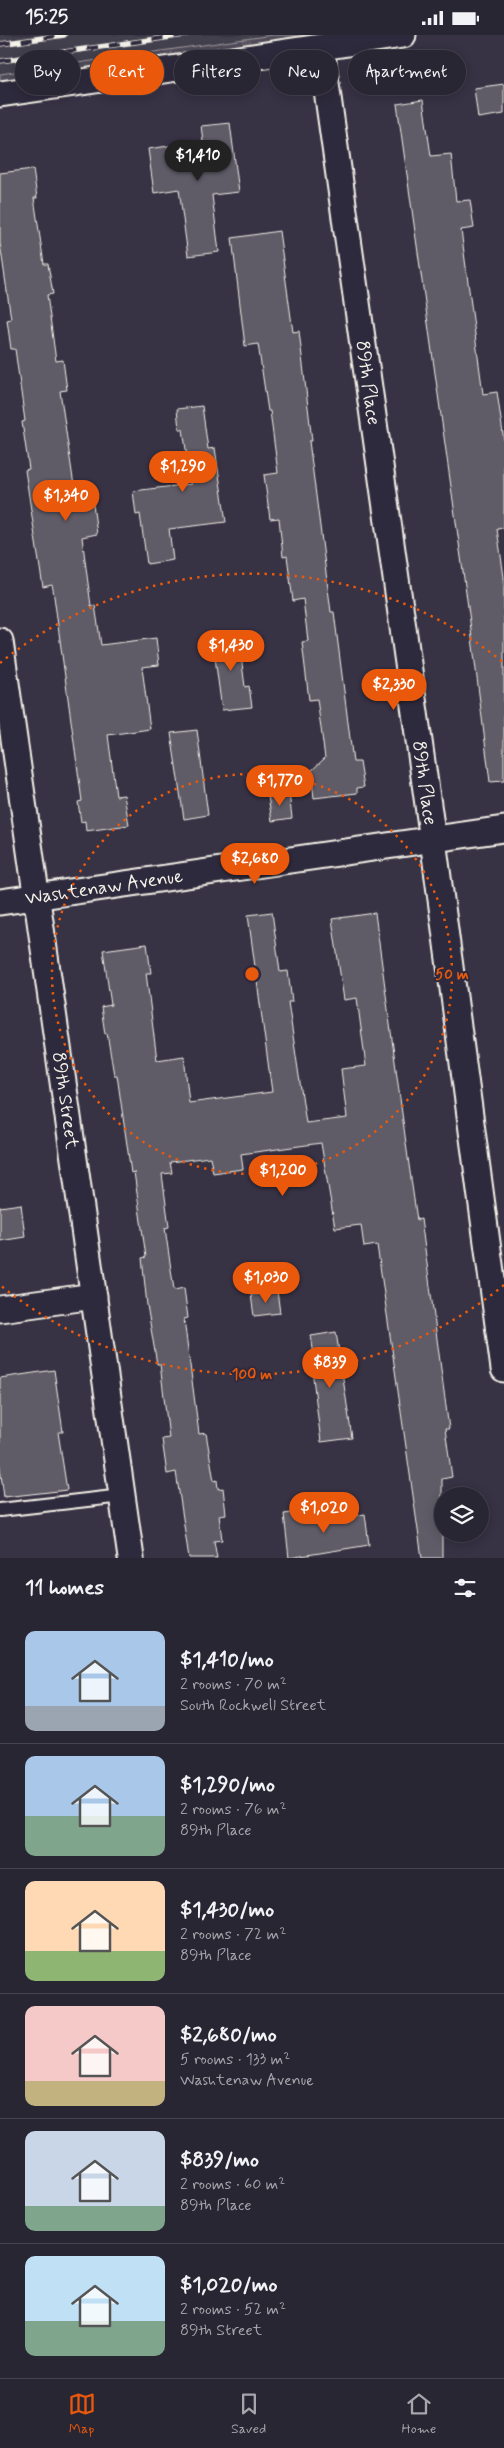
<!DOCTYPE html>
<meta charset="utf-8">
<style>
body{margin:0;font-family:Mynerve,sans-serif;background:#35323f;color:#f1f3f6;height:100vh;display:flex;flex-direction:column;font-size:19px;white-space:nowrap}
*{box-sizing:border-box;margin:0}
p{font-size:16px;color:#a5a5ac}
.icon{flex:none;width:28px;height:28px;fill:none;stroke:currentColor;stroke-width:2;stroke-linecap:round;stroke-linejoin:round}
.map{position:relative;height:1523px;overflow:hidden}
.details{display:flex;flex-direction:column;background:#292633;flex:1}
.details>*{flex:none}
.banner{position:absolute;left:15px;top:15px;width:475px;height:45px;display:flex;gap:10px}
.tools{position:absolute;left:434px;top:1452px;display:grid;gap:10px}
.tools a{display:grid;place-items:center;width:55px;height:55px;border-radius:50%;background:#292633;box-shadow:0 2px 12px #0003,0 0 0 1px #45434e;font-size:25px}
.price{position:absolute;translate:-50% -42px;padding:0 11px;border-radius:18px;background:#ea580c;color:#fff;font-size:16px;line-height:32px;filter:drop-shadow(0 1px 2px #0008)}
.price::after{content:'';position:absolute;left:50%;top:30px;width:15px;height:11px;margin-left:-8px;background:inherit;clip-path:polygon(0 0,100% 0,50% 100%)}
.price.on{background:#222;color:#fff}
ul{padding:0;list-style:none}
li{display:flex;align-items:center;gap:15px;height:125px;padding:0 25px}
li+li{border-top:1px solid #45434e}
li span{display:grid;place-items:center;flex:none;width:140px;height:100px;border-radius:10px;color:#555}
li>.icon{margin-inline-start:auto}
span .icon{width:60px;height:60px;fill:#fffc;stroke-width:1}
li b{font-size:21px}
h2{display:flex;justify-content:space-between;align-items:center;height:60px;padding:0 25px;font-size:21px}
.tag{padding:0 18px;border-radius:22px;background:#292633;box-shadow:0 2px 12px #0003,0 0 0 1px #45434e;font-size:18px;line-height:45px}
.tag.on{background:#ea580c;color:#fff}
.status{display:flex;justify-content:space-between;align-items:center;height:35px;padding:0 25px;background:#292633;direction:ltr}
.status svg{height:14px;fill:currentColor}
.tabs{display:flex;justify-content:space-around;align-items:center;height:70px;border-top:1px solid #45434e;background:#292633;font-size:14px;color:#a5a5ac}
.tabs a{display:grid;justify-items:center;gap:2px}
.tabs .on{color:#ea580c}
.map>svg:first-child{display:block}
.built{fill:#433f4e}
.grass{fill:url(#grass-tufts);stroke:#a29ea0}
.building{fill:#5f5c67;stroke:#f4f1e8}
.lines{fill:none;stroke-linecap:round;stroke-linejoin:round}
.service-casing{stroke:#f4f1e8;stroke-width:16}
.minor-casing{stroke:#f4f1e8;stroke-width:29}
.service{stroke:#2f2a3d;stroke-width:12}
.minor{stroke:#2f2a3d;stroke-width:25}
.rail-casing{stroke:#f4f1e8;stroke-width:5.5}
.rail{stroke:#2f2a3d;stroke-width:4;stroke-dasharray:11;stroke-linecap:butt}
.ring{fill:none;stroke:#e8590c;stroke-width:2.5;stroke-dasharray:2.5 5}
.labels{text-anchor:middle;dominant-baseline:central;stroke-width:4;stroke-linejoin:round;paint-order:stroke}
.street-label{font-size:19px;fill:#f4f1e8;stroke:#2f2a3d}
.centre{fill:#e8590c;stroke:#2f2a3d;stroke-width:2.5}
.ring-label{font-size:15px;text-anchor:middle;font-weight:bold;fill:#e8590c;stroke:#2f2a3d;stroke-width:4;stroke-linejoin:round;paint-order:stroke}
</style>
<div class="status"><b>15:25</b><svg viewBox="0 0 49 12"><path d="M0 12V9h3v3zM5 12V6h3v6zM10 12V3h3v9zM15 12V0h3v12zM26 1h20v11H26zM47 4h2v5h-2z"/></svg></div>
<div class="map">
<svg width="504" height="1523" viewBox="0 0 504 1523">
<defs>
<pattern id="grass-tufts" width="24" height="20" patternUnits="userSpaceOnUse" patternTransform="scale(1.25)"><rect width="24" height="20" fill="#504b59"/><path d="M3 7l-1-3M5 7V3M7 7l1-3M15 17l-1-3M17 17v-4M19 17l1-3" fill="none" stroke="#6a6571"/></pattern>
</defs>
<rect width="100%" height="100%" fill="#373244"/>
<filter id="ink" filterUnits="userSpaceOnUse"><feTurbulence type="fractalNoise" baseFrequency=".02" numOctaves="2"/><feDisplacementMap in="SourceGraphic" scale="10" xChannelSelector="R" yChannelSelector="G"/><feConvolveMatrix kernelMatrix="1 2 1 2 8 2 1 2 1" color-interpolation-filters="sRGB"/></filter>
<g filter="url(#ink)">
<path class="built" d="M0,0H273L0,39Z"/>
<path class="grass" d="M273,0H343L0,51V39Z"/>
<path class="building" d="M504,49V79L478,83L474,53Z
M423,65L431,121L451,119L456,166L470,165L474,193L461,195L483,359L497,357L504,406V493L497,494L504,542V746L490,747L469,579L397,69Z
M230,88L239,157L212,160L219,217L188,221L179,154L154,158L148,114L203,106L201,91Z
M33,134L37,163H34L44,229H48L53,259L47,260L56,326L63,325L67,355L60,356L77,471L93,469L97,499L82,502L91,571L95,570L101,610L156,603L159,630L142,632L150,694L108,700L116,761L124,760L129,790L86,796L85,786L81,787L78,767L82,766L53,554L52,550L43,552L36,508L25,435L29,434L22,387L25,386L15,314H11L7,285L11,284L0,208V138Z
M279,196L293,297L299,296L312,406H309L331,577H334L353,727H360L364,752L357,753V758L314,763L311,736L325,723L317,664L309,665L302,607L308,606L303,564L293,566L287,521L283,522L279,483L270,484L264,440L278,438L270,376H268L258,309L245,311L232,203Z
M202,371L208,414L215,413L226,487L169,494L173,525L147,529L140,479L136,480L133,456L191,449L183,394H179L177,374Z
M238,597L245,652L249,651L252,672L222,675L212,600Z
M197,695L208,780L184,784L171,698Z
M289,758L292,783L272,786L268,761Z
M272,877L280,937L288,936L292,967H288L306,1088L347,1083L341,1034L366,1031L357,963L344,965L332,884L375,878L408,1123L417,1185L421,1184L449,1394H445L452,1442L442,1444V1523H422L377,1210L364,1212L361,1190L335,1193L321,1108L241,1119L243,1134L213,1138L210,1122L170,1127L172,1138L162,1139L169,1192L165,1193L174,1255L184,1253L188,1283L184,1284L199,1399L206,1398L214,1446L217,1445L218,1454L223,1453L226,1479L219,1480L222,1505L214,1506L217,1523H189L176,1437L167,1439L162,1404L169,1403L160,1329H157L147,1270L142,1223L146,1222L134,1137L131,1138L117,1040H114L107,998L105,999L101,972L111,970L103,915L147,909L151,938H146L157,1025L184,1021L189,1068L272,1057L248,880Z
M21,1169L25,1202L0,1206V1172Z
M277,1256L280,1278L254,1281L251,1260Z
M336,1297L352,1403L321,1407L311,1326H315L311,1301Z
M54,1335L63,1397H58L67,1455L4,1462L0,1432V1343Z
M307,1476L308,1488L365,1479L369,1510L289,1523L284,1479Z"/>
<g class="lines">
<defs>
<path id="service" d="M0,1475L122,1461"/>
<g id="minor">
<path id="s1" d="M321,13L433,805L504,1334"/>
<path d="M0,59L403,0"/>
<path id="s2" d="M0,606L131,1523"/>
<path id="s3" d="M0,867L504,794"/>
<path d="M0,1274L94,1261"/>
</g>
</defs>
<use href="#service" class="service-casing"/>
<use href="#minor" class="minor-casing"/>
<use href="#service" class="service"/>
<use href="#minor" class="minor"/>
<defs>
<path id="rail" d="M0,9L64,0
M0,26L185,0"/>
</defs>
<use href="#rail" class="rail-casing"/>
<use href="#rail" class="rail"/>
</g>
</g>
<g class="ring">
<circle cx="252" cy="939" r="200"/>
<path d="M504 1250A400 400 0 0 1 0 1250M0 628A400 400 0 0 1 504 628"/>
</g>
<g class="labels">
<g class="street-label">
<text stroke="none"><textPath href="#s1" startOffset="338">89th Place</textPath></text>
<text stroke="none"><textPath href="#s1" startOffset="742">89th Place</textPath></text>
<text stroke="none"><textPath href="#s3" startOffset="105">Washtenaw Avenue</textPath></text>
<text stroke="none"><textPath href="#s2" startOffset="464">89th Street</textPath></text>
</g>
</g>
<circle cx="252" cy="939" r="8" class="centre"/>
<g class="ring-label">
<text x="452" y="944">50 m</text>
<text x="252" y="1344">100 m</text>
</g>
</svg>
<div class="tools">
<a><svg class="icon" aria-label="layers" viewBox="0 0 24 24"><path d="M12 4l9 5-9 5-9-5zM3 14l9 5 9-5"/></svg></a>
</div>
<b class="price on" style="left:198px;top:147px">$1,410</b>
<b class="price" style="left:183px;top:458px">$1,290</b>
<b class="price" style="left:66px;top:487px">$1,340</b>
<b class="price" style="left:231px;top:637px">$1,430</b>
<b class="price" style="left:394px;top:676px">$2,330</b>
<b class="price" style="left:280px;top:772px">$1,770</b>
<b class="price" style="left:255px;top:850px">$2,680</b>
<b class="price" style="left:283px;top:1162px">$1,200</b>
<b class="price" style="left:266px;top:1269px">$1,030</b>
<b class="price" style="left:330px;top:1354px">$839</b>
<b class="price" style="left:324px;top:1499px">$1,020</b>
<div class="banner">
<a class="tag">Buy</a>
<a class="tag on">Rent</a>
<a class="tag">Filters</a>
<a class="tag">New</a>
<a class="tag">Apartment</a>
</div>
</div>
<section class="details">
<h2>11 homes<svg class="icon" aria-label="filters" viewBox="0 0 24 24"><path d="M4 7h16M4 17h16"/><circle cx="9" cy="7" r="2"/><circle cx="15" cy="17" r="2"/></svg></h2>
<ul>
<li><span style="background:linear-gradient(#a9c7e8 75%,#9aa5b1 0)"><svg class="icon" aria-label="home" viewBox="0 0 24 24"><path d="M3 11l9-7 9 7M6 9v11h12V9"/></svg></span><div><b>$1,410/mo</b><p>2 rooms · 70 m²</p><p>South Rockwell Street</p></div></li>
<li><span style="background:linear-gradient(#a9c7e8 60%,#7fa58c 0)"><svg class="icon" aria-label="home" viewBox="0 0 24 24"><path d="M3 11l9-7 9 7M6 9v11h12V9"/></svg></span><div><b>$1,290/mo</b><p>2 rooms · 76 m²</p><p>89th Place</p></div></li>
<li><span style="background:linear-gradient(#ffd9b3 70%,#8fb573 0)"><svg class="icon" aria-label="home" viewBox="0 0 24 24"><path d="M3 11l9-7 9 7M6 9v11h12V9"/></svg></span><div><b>$1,430/mo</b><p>2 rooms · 72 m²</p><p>89th Place</p></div></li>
<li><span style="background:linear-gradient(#f6c9c9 75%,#c2b280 0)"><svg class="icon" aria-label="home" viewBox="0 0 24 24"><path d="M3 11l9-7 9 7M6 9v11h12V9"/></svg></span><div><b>$2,680/mo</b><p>5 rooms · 133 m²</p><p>Washtenaw Avenue</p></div></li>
<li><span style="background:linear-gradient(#c9d6e8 75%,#7fa58c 0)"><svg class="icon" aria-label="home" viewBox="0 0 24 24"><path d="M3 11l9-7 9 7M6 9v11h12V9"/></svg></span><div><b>$839/mo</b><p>2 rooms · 60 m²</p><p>89th Place</p></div></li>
<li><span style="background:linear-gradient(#bfe0f5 65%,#7fa58c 0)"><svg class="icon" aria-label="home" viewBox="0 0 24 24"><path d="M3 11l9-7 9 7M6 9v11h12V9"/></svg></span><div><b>$1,020/mo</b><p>2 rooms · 52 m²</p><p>89th Street</p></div></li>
</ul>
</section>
<nav class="tabs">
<a class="on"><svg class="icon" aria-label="map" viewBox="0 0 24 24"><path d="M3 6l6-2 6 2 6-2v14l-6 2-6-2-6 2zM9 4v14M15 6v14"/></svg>Map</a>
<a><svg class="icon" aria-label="saved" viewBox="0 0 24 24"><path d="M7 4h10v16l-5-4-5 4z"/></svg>Saved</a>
<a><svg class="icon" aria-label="home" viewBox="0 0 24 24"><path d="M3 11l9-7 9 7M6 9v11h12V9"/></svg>Home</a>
</nav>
